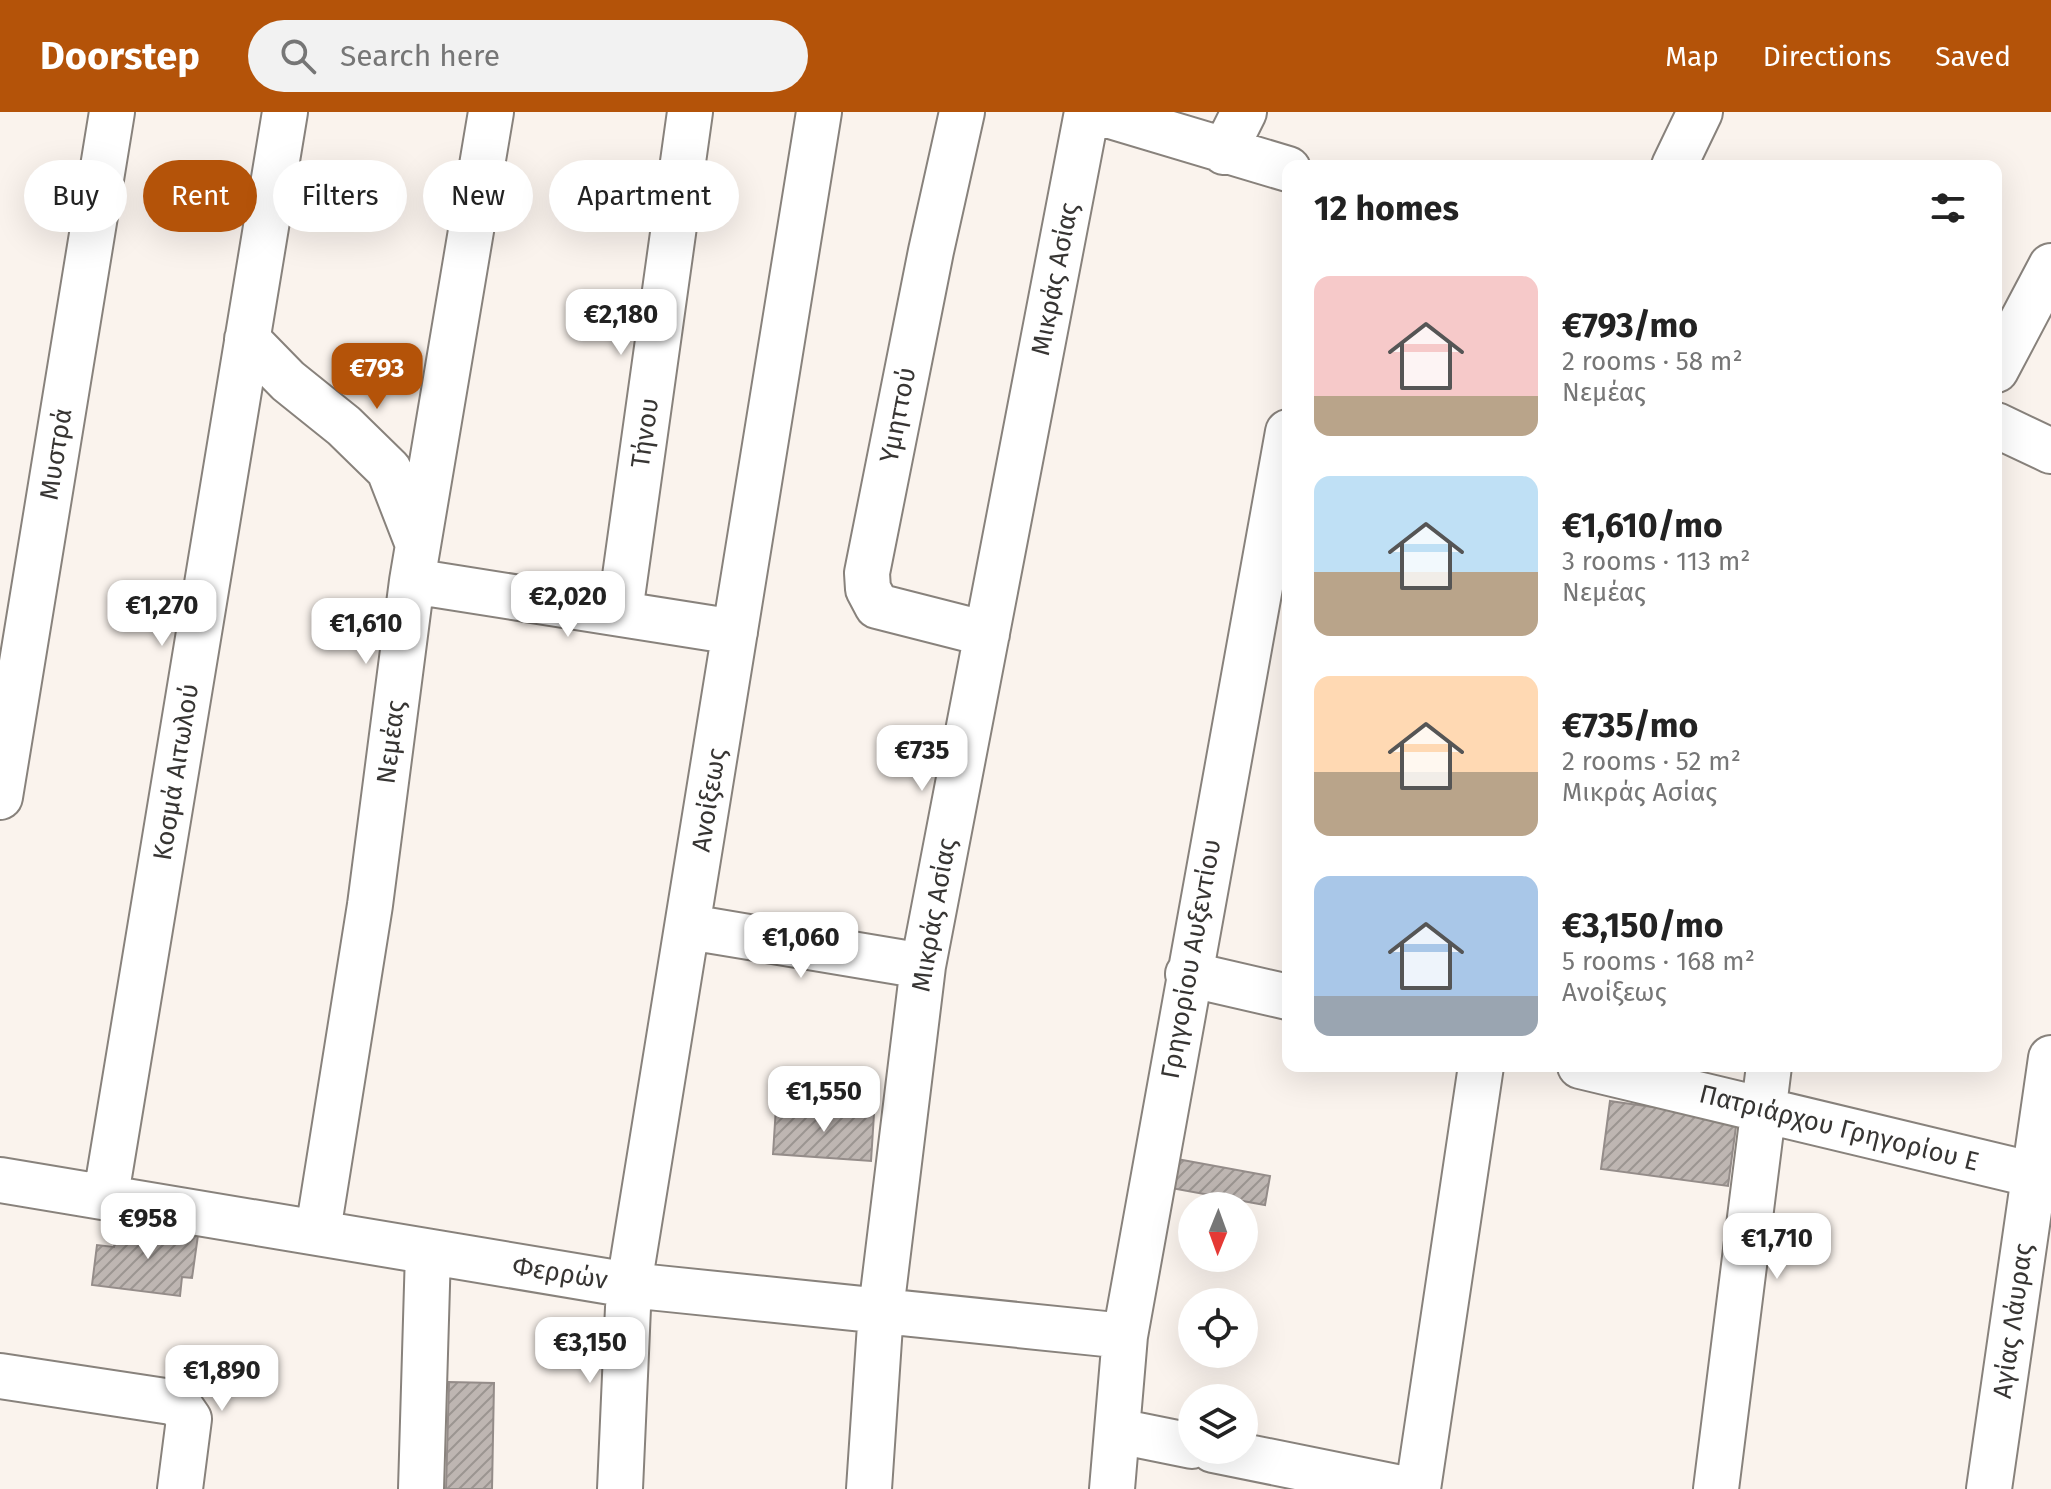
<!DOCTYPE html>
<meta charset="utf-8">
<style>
body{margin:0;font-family:"Fira Sans",sans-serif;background:#f2f2f2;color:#222;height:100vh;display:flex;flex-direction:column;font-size:30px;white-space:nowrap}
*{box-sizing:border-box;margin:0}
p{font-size:26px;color:#767676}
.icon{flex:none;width:44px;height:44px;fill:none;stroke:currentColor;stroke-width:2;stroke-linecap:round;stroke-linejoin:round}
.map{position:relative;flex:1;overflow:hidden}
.details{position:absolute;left:1282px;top:48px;width:720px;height:912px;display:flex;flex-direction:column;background:#fff;border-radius:16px;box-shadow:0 8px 32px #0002}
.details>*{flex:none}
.guide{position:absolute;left:24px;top:48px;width:760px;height:72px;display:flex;gap:16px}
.needle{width:52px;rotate:181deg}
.tools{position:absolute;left:1178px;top:1080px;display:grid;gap:16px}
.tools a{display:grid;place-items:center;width:80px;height:80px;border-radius:50%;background:#fff;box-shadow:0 8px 32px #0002;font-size:40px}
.price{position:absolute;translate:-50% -68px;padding:0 18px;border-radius:16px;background:#fff;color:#222;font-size:26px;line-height:52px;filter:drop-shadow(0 2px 4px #0008)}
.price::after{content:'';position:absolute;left:50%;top:48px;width:24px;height:18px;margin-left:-12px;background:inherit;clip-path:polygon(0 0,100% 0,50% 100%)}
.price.current{background:#b45309;color:#fff}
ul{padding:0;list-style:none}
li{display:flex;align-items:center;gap:24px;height:200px;padding:0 32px}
li span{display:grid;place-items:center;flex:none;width:224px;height:160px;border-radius:16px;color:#555}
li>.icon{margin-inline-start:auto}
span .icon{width:96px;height:96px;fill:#fffc;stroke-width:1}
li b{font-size:34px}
h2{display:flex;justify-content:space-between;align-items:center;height:96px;padding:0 32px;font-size:34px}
.tag{padding:0 28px;border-radius:36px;background:#fff;box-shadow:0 8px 32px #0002;font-size:28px;line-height:72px}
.tag.current{background:#b45309;color:#fff}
header{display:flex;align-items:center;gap:48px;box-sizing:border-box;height:112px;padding:0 40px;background:#b45309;color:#fff}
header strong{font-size:38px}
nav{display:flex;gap:44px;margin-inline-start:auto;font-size:28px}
.search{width:560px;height:72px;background:#f2f2f2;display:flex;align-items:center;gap:20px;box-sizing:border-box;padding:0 28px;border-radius:44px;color:#767676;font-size:30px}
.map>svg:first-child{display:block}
.building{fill:url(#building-hatch);stroke:#948c89;stroke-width:2}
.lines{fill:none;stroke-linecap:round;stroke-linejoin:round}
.minor-casing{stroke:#88827c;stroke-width:48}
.minor{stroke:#fff;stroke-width:44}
.labels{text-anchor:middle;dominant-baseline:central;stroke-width:6;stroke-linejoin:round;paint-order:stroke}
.street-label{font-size:26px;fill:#373533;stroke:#fff}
</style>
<header>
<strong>Doorstep</strong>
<div class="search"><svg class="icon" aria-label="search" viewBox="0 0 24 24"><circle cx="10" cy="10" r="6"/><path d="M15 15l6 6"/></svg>Search here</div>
<nav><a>Map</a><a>Directions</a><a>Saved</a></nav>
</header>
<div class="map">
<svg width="2051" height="1377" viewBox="0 0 2051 1377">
<defs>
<pattern id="building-hatch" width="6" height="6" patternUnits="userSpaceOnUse" patternTransform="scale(2)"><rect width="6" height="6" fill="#beb6b2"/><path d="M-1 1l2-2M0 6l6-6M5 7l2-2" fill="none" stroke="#9b9591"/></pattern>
</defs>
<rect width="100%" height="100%" fill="#faf3ed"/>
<path class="building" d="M1610,989L1737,1007L1728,1074L1601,1057Z
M776,995L874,1002L871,1049L773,1042Z
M1177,1047L1270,1064L1265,1093L1171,1076Z
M161,1112L199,1116L192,1166L182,1165L180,1184L92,1173L97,1133L114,1135L115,1127L127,1129L129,1117L160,1121Z
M449,1270L494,1271L492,1377H446Z"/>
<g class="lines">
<defs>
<path id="minor" d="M962,0L931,139L867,461L868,477L877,494L987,522
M1097,0L1288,57
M1224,40L1244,0
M1674,54L1700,0
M247,227L288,269L344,314L389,358L417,430
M1996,258L2051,154
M1996,313L2051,339
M412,469L735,520
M620,500L690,0
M0,685L112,0
M689,815L923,854
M1188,862L1288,885
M1580,954L2051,1067
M0,1068L629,1173L1125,1224
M106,1083L285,0
M318,1119L370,793L412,469L491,0
M0,1264L178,1291L189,1307L180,1377
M1118,1319L1192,1334
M1213,1338L1406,1377
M421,1377L428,1140
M620,1377L629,1173L819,0
M869,1377L881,1198L923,854L1087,0
M1112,1377L1125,1224L1288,320
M1418,1377L1481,954
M1716,1377L1769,954
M1989,1377L2051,946"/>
</defs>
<use href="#minor" class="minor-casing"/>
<use href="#minor" class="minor"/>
</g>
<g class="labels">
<g class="street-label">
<text transform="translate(1055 167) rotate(-79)">Μικράς Ασίας</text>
<text transform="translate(898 303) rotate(-79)">Υμηττού</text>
<text transform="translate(645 321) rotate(-82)">Τήνου</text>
<text transform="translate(56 342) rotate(-81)">Μυστρά</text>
<text transform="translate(391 630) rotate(-83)">Νεμέας</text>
<text transform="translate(176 660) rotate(-81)">Κοσμά Αιτωλού</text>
<text transform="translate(709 688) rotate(-81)">Ανοίξεως</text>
<text transform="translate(934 803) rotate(-80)">Μικράς Ασίας</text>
<text transform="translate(1191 847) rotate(-80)">Γρηγορίου Αυξεντίου</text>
<text transform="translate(1839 1016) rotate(14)">Πατριάρχου Γρηγορίου Ε</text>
<text transform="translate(560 1161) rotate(9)">Φερρών</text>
<text transform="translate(2013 1209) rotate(-82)">Αγίας Λάυρας</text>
</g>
</g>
</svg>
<div class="tools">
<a><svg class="needle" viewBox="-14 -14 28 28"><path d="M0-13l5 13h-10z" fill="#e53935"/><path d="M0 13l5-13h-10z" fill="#767676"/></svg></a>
<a><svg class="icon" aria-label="locate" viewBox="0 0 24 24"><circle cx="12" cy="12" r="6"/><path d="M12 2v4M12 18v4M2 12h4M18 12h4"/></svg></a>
<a><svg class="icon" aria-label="layers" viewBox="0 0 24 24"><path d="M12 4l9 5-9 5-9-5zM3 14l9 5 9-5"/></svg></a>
</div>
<b class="price" style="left:621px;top:245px">€2,180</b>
<b class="price current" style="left:377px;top:299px">€793</b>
<b class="price" style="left:568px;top:527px">€2,020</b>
<b class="price" style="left:162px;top:536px">€1,270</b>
<b class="price" style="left:366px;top:554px">€1,610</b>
<b class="price" style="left:922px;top:681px">€735</b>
<b class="price" style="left:801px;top:868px">€1,060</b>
<b class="price" style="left:824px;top:1022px">€1,550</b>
<b class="price" style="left:148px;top:1149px">€958</b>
<b class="price" style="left:1777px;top:1169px">€1,710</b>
<b class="price" style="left:590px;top:1273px">€3,150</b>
<b class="price" style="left:222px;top:1301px">€1,890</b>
<div class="guide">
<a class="tag">Buy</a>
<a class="tag current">Rent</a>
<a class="tag">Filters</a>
<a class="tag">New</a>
<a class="tag">Apartment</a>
</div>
<section class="details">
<h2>12 homes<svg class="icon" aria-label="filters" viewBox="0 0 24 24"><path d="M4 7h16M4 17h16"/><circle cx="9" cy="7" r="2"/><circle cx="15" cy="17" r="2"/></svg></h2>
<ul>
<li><span style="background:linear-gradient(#f6c9c9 75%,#b9a48a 0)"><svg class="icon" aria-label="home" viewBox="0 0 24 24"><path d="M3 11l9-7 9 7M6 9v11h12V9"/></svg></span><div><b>€793/mo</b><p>2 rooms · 58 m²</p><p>Νεμέας</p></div></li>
<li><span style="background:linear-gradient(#bfe0f5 60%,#b9a48a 0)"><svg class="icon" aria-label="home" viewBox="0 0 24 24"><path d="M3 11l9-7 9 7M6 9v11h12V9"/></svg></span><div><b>€1,610/mo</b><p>3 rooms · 113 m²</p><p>Νεμέας</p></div></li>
<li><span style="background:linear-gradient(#ffd9b3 60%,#b9a48a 0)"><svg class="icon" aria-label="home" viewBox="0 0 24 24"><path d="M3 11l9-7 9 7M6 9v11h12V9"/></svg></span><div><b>€735/mo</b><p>2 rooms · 52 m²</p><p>Μικράς Ασίας</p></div></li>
<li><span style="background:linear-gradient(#a9c7e8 75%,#9aa5b1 0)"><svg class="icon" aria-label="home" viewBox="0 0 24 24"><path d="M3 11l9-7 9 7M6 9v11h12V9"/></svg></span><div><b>€3,150/mo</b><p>5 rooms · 168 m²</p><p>Ανοίξεως</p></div></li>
</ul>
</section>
</div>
